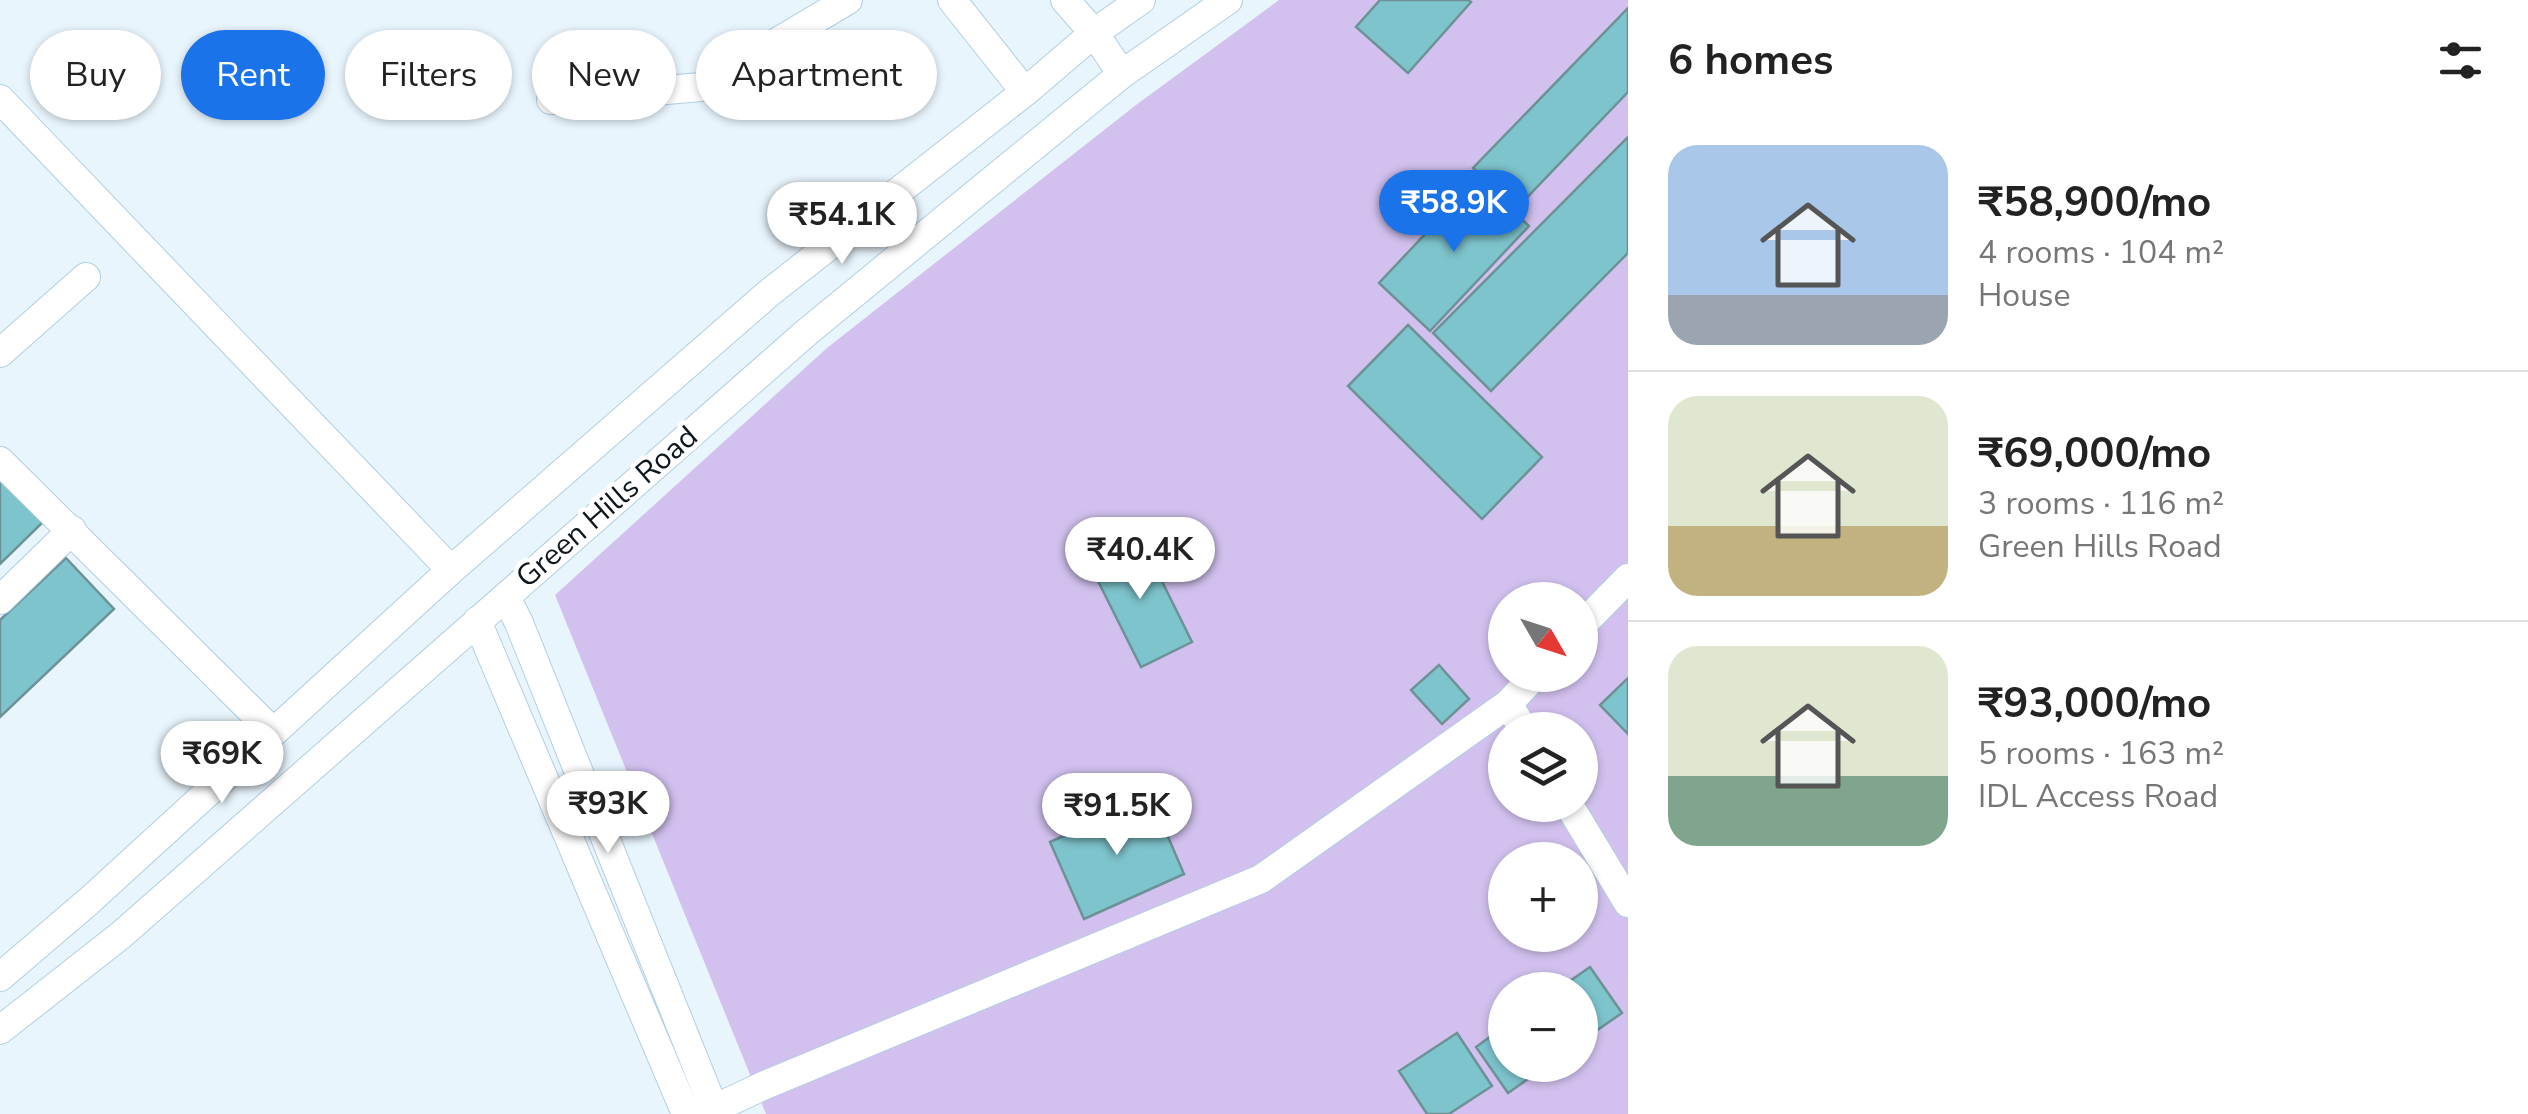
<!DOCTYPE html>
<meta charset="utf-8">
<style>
body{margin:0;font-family:"Nunito Sans",sans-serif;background:#f6f6f6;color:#222;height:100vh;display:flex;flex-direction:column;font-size:38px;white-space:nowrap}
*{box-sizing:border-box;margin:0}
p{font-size:32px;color:#767676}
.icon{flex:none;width:55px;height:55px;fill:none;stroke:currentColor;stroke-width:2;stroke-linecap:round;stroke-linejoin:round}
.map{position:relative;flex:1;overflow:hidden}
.sheet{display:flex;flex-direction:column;background:#fff;width:900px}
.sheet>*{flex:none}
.guide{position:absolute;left:30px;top:30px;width:950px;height:90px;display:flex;gap:20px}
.needle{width:65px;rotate:129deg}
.fabs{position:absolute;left:1488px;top:582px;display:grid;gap:20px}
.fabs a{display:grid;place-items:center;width:110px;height:110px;border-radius:50%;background:#fff;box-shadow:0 2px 8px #0004;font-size:50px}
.price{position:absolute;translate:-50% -85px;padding:0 22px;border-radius:35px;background:#fff;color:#222;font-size:32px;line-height:65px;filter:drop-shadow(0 2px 5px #0008)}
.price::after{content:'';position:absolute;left:50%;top:60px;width:30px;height:22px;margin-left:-15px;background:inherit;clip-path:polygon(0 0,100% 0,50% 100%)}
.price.selected{background:#1a73e8;color:#fff}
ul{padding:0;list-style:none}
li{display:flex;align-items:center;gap:30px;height:250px;padding:0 40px}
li+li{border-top:2px solid #e0e0e0}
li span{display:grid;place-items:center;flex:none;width:280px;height:200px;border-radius:30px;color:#555}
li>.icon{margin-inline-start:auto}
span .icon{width:120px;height:120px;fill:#fffc;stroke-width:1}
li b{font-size:42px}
h2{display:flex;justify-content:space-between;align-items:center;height:120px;padding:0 40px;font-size:42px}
.chip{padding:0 35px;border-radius:45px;background:#fff;box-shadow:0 2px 8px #0004;font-size:35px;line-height:90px}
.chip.selected{background:#1a73e8;color:#fff}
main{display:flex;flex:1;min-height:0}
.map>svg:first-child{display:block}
.green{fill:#d2c1ef;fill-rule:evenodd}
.building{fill:#7ec4cd;stroke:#6c9297;stroke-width:2.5}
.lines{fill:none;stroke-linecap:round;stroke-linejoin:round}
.minor-casing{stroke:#b1cee2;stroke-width:30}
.minor{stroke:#fff;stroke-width:28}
.labels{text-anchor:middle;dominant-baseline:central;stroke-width:9;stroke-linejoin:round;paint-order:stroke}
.street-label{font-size:30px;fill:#0b161d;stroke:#fff}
</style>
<main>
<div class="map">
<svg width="1628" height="1114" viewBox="0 0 1628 1114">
<rect width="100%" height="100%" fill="#e9f5fd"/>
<path class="green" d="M1279,0H1628V1114H766L555,595L827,348L1136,105ZM1505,600H1580V675H1505ZM1505,730H1580V805H1505ZM1505,860H1580V935H1505ZM1505,990H1580V1065H1505Z"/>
<path class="building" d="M1380,0H1468L1471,2L1408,73L1356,27Z
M1628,8V92L1516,209L1473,168Z
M1628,137V253L1491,391L1433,333Z
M1478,178L1529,226L1430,331L1379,283Z
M1408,325L1542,457L1482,519L1348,386Z
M0,477L43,522L0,564Z
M1140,537L1192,642L1141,667L1089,563Z
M66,558L114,609L0,717V620Z
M1439,665L1469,699L1442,724L1411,690Z
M1628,678V734L1600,705Z
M1151,797L1184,874L1084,919L1050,842Z
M1590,967L1622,1013L1580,1042V990H1557Z
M1505,1026V1065H1548L1508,1093L1476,1047Z
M1457,1033L1492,1086L1449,1114H1427L1399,1071Z"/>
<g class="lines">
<defs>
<path id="minor" d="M952,0L1025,92
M1065,0L1094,33L1122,74
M0,99L451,570
M551,100L701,87L848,0
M0,353L86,277
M0,461L273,732
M506,597L519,623L716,1114
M0,600L72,530
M477,621L686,1114
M1580,627L1628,578
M1524,730L1508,704L1535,675
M1569,805L1628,903
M0,977L89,901L451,570L769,293L1025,92L1094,33L1141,0
M0,1030L121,935L807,332L1122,74L1228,0
M703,1114L765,1085L1261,879L1508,704"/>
</defs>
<use href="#minor" class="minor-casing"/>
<use href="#minor" class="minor"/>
</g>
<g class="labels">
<g class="street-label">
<text transform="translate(607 507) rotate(-41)">Green Hills Road</text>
</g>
</g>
</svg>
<div class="fabs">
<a><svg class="needle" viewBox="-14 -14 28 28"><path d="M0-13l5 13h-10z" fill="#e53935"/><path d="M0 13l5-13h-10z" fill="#767676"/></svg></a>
<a><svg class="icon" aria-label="layers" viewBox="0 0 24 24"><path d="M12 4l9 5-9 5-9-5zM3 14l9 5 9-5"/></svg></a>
<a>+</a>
<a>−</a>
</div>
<b class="price selected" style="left:1454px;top:255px">₹58.9K</b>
<b class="price" style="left:842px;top:267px">₹54.1K</b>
<b class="price" style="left:1140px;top:602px">₹40.4K</b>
<b class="price" style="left:222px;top:806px">₹69K</b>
<b class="price" style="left:608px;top:856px">₹93K</b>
<b class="price" style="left:1117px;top:858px">₹91.5K</b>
<div class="guide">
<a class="chip">Buy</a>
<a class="chip selected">Rent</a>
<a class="chip">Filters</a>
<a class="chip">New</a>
<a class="chip">Apartment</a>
</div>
</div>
<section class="sheet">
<h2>6 homes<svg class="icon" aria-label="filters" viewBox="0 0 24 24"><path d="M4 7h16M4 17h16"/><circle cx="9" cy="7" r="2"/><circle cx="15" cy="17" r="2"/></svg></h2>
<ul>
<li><span style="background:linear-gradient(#a9c7e8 75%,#9aa5b1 0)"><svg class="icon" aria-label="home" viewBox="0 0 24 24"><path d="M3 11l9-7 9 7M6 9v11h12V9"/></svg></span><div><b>₹58,900/mo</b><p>4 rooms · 104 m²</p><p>House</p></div></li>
<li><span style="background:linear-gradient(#dfe7d0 65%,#c2b280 0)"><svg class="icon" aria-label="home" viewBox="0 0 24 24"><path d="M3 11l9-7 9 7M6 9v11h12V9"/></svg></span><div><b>₹69,000/mo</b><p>3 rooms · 116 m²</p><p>Green Hills Road</p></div></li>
<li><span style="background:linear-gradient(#dfe7d0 65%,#7fa58c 0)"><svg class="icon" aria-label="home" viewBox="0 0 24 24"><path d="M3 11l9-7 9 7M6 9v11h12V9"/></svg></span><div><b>₹93,000/mo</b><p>5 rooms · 163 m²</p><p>IDL Access Road</p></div></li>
</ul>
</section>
</main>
